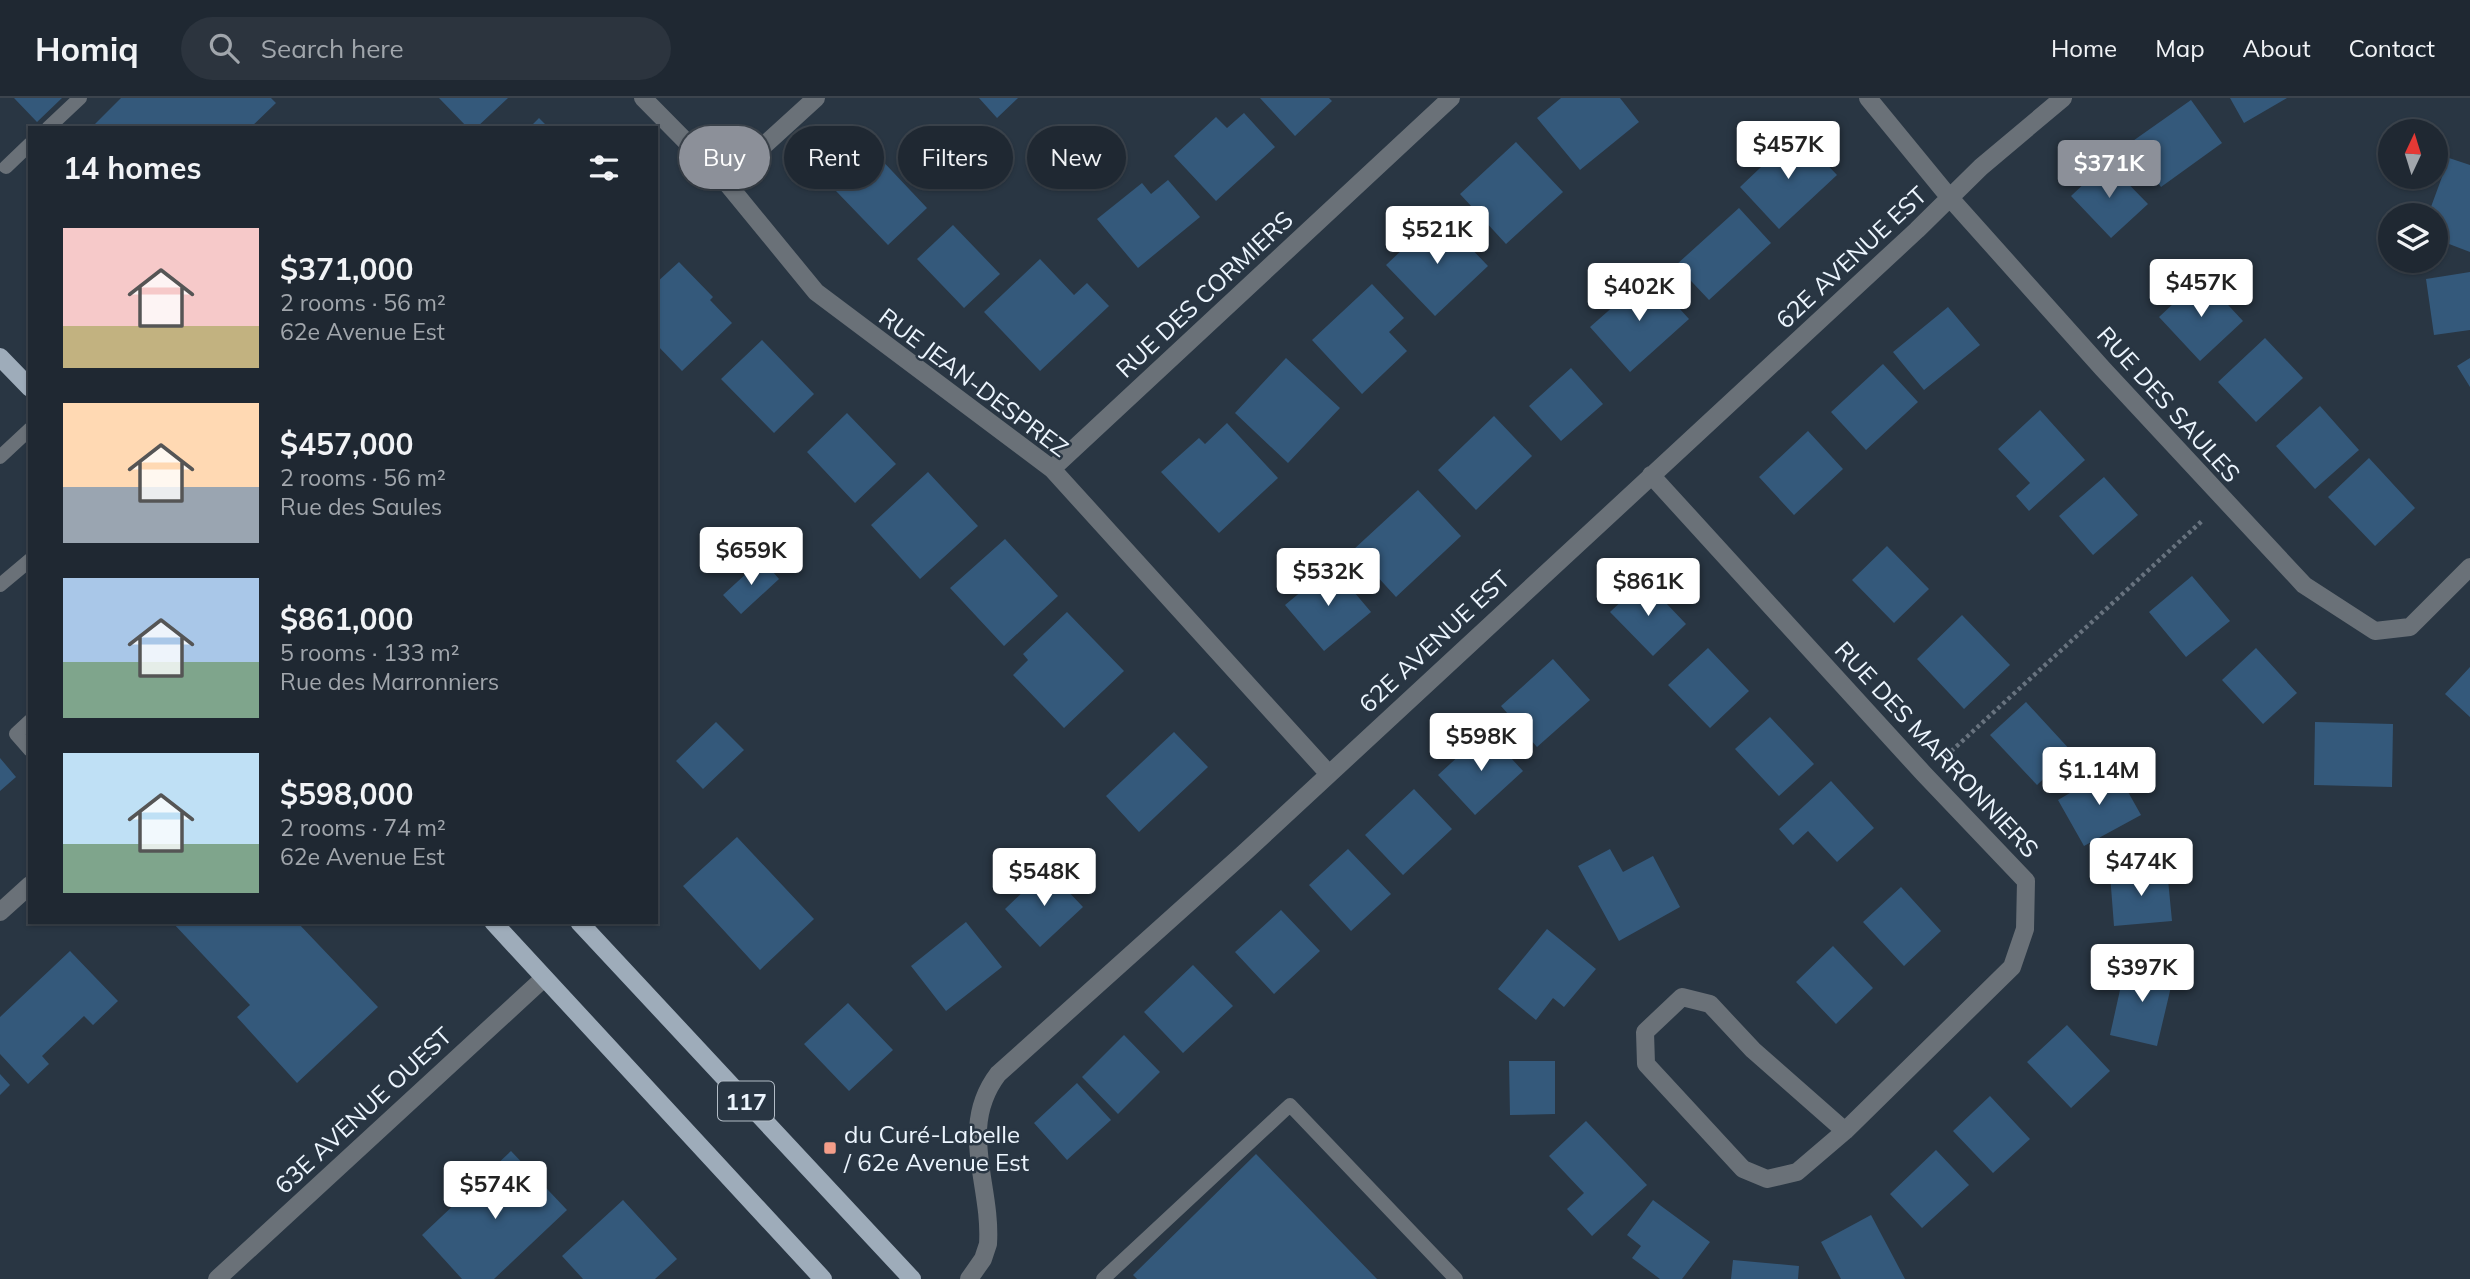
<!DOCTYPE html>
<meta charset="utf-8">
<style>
body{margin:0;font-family:Mulish,sans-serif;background:#2c343e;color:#f1f3f6;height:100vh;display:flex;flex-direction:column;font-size:26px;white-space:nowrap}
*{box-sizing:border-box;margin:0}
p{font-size:23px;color:#a1a6ac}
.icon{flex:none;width:38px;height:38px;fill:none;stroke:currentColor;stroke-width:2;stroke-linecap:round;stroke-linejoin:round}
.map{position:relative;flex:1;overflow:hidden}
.details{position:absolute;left:28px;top:28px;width:630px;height:798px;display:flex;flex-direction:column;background:#1f2832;border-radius:0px;box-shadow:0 2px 5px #0004,0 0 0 2px #3c444d}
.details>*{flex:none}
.top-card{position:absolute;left:679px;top:28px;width:665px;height:63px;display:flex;gap:14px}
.needle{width:46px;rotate:4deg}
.tools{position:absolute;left:2378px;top:21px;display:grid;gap:14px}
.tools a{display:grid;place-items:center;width:70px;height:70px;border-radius:50%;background:#1f2832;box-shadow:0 2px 5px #0004,0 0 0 2px #3c444d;font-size:35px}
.price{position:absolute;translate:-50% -60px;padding:0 16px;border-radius:7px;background:#fff;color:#222;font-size:23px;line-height:46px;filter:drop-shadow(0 2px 4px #0008)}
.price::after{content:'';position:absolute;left:50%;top:42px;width:21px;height:16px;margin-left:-10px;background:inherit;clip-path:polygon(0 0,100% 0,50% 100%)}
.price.selected{background:#8c9099;color:#fff}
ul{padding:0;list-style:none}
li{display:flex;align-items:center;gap:21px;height:175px;padding:0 35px}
li span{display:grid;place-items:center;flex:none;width:196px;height:140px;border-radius:0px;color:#555}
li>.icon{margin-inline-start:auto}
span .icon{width:84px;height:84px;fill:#fffc;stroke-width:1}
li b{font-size:30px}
h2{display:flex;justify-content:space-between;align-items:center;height:84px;padding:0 35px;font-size:30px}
.pill{padding:0 24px;border-radius:32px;background:#1f2832;box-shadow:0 2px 5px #0004,0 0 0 2px #3c444d;font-size:24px;line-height:63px}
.pill.selected{background:#8c9099;color:#fff}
header{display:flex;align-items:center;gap:42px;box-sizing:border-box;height:98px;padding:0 35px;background:#1f2832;border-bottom:2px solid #3c444d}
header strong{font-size:33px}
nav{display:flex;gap:38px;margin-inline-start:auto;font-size:24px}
.search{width:490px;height:63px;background:#2c343e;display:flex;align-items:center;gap:18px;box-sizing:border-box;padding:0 24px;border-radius:38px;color:#a1a6ac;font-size:26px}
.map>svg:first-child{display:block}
.building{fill:#34597b}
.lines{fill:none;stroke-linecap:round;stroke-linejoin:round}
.path{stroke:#68737f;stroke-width:4.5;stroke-dasharray:3.5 3.5;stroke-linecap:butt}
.lane{stroke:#6a7178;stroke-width:14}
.street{stroke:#6a7178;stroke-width:18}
.primary{stroke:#9eacba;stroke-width:18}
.poi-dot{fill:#f49e8a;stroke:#293643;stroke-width:2.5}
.labels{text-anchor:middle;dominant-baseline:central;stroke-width:5;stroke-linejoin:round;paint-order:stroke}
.shield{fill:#293643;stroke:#b2bcc6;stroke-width:2}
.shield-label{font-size:23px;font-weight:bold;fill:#ecf5fe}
.street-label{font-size:24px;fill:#ecf5fe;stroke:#293643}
.poi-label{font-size:24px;fill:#ecf5fe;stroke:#293643;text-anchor:start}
</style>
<header>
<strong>Homiq</strong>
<div class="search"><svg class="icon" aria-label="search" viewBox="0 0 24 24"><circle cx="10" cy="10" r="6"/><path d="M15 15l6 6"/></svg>Search here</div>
<nav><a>Home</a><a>Map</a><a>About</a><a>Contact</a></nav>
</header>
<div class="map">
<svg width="2470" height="1181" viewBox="0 0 2470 1181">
<rect width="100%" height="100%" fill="#293643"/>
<path class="building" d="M14,0H62L37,24Z
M121,0H271L276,5L250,30H91Z
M439,0H508L476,30H468Z
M979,0H1018L997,20Z
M1260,0H1329L1332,3L1295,38Z
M1561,0H1620L1639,24L1580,72L1537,20Z
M2230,0H2287L2244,25Z
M2191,2L2222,45L2161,89L2130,45Z
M1244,15L1275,49L1216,103L1174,58L1216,19L1227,30Z
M539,20L549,30H529Z
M1797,35L1837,77L1779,131L1740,89Z
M1516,44L1563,94L1506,146L1460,96Z
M875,55L927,110L888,147L836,93Z
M2449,60L2470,67V154L2436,141V117H2428Z
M2107,64L2148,106L2111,140L2071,98Z
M1168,82L1200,119L1138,170L1097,121L1142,85L1151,96Z
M1739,110L1771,145L1709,202L1676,167Z
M1439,117L1488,168L1435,218L1386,167Z
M953,127L1000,176L964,210L917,161Z
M1040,161L1074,197L1087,185L1109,208L1040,273L984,214Z
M679,164L713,199L710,202L732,225L682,273L656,246V185Z
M2470,174V232L2434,237L2426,181Z
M1649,177L1689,221L1630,274L1590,229Z
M2202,179L2243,223L2200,263L2159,219Z
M1372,186L1404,220L1389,234L1407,253L1362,296L1312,242Z
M1948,209L1980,247L1924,292L1893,254Z
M2265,240L2303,280L2256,324L2218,284Z
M762,242L814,296L774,335L721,281Z
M1286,260L1340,310L1288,365L1235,315Z
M2470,260V289L2457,268Z
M1883,266L1918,304L1866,352L1831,314Z
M1571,270L1603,306L1561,343L1529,308Z
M2320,308L2359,352L2315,391L2276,348Z
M2040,312L2085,362L2029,413L2016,398L2030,385L1998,351Z
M847,315L896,366L855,405L807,354Z
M1494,318L1532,358L1476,412L1438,372Z
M1227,325L1278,380L1219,435L1161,374L1199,340L1205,346Z
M1808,333L1843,371L1794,417L1759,379Z
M2369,360L2415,410L2375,448L2328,399Z
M928,374L978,428L920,481L871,427Z
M2104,379L2138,417L2093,457L2059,418Z
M1418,392L1461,438L1396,499L1353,452Z
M1005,441L1058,498L1004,548L950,490Z
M1887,448L1929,491L1894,525L1852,482Z
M762,461L779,481L741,516L723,497Z
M1332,468L1371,514L1324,553L1285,507Z
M2192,478L2230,523L2186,559L2149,514Z
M1644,482L1686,526L1653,558L1610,514Z
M1067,514L1124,573L1064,630L1013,577L1028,562L1023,556Z
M1962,517L2010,567L1964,611L1917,561Z
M1708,550L1749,593L1710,630L1668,587Z
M2256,550L2297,595L2263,626L2222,582Z
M1553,561L1590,602L1537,649L1501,608Z
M2470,569V619L2445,596Z
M2026,604L2072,654L2037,687L1990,637Z
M1770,619L1814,666L1779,698L1735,651Z
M716,624L744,652L703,691L676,663Z
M2315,624L2393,626L2392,689L2314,687Z
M1486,633L1523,673L1475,717L1438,677Z
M1174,634L1208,669L1139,734L1106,698Z
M0,660L16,679L0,693Z
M2114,669L2141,717L2084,748L2058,702Z
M1831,683L1874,730L1837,764L1808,733L1793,747L1779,731Z
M1414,691L1452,731L1403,777L1365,737Z
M737,739L814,821L760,872L683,788Z
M1348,751L1391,796L1351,833L1309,787Z
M1610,751L1623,774L1653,758L1680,809L1619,843L1578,768Z
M1047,771L1083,809L1040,849L1005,811Z
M2167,771L2172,823L2114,828L2110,776Z
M1901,789L1941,833L1904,868L1863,824Z
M1281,812L1320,853L1274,896L1235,854Z
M172,824H297L378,909L297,985L237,919L250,907Z
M966,824L1002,869L946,913L911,868Z
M1547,831L1596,871L1564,909L1553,900L1536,922L1498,891Z
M1833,848L1873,890L1836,926L1796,884Z
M70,853L118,903L93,927L84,918L42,958L49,966L28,986L0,956V919Z
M2126,865L2174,876L2157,948L2110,937Z
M1193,867L1233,908L1183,955L1144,914Z
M848,905L893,952L849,993L804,946Z
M2067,927L2110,973L2071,1010L2027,964Z
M1124,937L1160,974L1118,1016L1082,979Z
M1509,963H1555V1016L1510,1017Z
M0,976L10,987L0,997Z
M1077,985L1111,1022L1067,1062L1034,1025Z
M1990,998L2030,1041L1993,1075L1953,1033Z
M1586,1023L1647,1087L1592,1138L1567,1111L1584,1095L1549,1058Z
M1936,1052L1969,1087L1922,1130L1890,1096Z
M511,1053L567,1112L494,1181H462L422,1137Z
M1256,1056L1377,1181H1137L1133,1177Z
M623,1102L677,1161L655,1181H583L562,1158Z
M1653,1102L1710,1144L1682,1181H1660L1632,1160L1641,1148L1627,1137Z
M1871,1117L1905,1181H1841L1821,1144Z
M1733,1162L1799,1168L1798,1181H1731Z"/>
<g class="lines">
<path class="path" d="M1946,658L2203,422"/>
<path class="lane" d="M48,30L80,0
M6,69L30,46
M0,359L30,331
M0,487L30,462
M30,623L16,636L30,652
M1103,1181L1290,1007L1456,1181"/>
<path class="street" d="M643,0L725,83L816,194L1052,371L1328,675
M1868,0L1950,100L2103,271L2304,487L2375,533L2410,529L2470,469
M725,83L816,0
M1052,371L1451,0
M1651,377L1924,676L2026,783L2025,831L2012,869L1845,1033L1797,1074L1767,1081L1743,1071L1646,966L1645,934L1682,899L1710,906L1753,952L1845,1033
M0,814L30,787
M217,1181L543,881
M969,1181L983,1161L988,1146C992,1086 957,1030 998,976L1243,756L1917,132L1981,69L2063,0"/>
<path class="primary" d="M0,259L30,290
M493,824L823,1181
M579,824L912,1181"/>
</g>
<rect class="poi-dot" x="823" y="1043" width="14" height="14" rx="3.5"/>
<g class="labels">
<rect class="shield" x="718" y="983.5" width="56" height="39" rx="5"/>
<g class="shield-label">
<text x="746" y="1003">117</text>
</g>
<g class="street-label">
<text transform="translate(1851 159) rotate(-43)">62E AVENUE EST</text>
<text transform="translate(1204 196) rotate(-43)">RUE DES CORMIERS</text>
<text transform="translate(974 284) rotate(37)">RUE JEAN-DESPREZ</text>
<text transform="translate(2169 306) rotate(48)">RUE DES SAULES</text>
<text transform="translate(1434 543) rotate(-43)">62E AVENUE EST</text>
<text transform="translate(1937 651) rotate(47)">RUE DES MARRONNIERS</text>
<text transform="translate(363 1012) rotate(-43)">63E AVENUE OUEST</text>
</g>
<g class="poi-label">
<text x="844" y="1036">du Curé-Labelle<tspan x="844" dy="28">/ 62e Avenue Est</tspan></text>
</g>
</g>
</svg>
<div class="tools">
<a><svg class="needle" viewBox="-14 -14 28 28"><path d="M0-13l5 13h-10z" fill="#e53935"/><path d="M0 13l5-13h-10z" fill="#a1a6ac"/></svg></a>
<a><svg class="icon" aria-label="layers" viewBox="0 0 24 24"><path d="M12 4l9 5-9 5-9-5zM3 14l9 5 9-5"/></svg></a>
</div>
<b class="price" style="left:1788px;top:83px">$457K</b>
<b class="price selected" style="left:2109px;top:102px">$371K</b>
<b class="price" style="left:1437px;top:168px">$521K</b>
<b class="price" style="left:2201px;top:221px">$457K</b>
<b class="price" style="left:1639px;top:225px">$402K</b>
<b class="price" style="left:751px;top:489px">$659K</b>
<b class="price" style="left:1328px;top:510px">$532K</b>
<b class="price" style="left:1648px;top:520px">$861K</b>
<b class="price" style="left:1481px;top:675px">$598K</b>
<b class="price" style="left:2099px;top:709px">$1.14M</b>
<b class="price" style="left:2141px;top:800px">$474K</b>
<b class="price" style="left:1044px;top:810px">$548K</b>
<b class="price" style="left:2142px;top:906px">$397K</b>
<b class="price" style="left:495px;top:1123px">$574K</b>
<div class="top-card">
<a class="pill selected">Buy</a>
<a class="pill">Rent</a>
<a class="pill">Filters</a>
<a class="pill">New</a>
</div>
<section class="details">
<h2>14 homes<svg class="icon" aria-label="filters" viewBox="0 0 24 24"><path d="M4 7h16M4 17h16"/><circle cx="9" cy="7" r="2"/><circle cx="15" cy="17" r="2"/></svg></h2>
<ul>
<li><span style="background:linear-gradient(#f6c9c9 70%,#c2b280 0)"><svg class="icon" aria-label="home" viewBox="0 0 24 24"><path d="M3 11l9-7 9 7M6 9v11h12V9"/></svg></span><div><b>$371,000</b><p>2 rooms · 56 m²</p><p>62e Avenue Est</p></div></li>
<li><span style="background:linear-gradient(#ffd9b3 60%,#9aa5b1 0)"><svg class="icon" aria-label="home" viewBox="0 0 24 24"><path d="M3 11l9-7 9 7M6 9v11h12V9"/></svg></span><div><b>$457,000</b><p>2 rooms · 56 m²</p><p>Rue des Saules</p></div></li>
<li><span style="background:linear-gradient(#a9c7e8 60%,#7fa58c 0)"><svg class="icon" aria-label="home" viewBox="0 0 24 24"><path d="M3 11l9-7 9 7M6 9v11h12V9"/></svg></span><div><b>$861,000</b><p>5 rooms · 133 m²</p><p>Rue des Marronniers</p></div></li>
<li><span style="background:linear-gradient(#bfe0f5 65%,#7fa58c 0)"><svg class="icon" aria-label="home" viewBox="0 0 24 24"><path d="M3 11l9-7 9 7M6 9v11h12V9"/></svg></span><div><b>$598,000</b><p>2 rooms · 74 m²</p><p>62e Avenue Est</p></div></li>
</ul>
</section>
</div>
